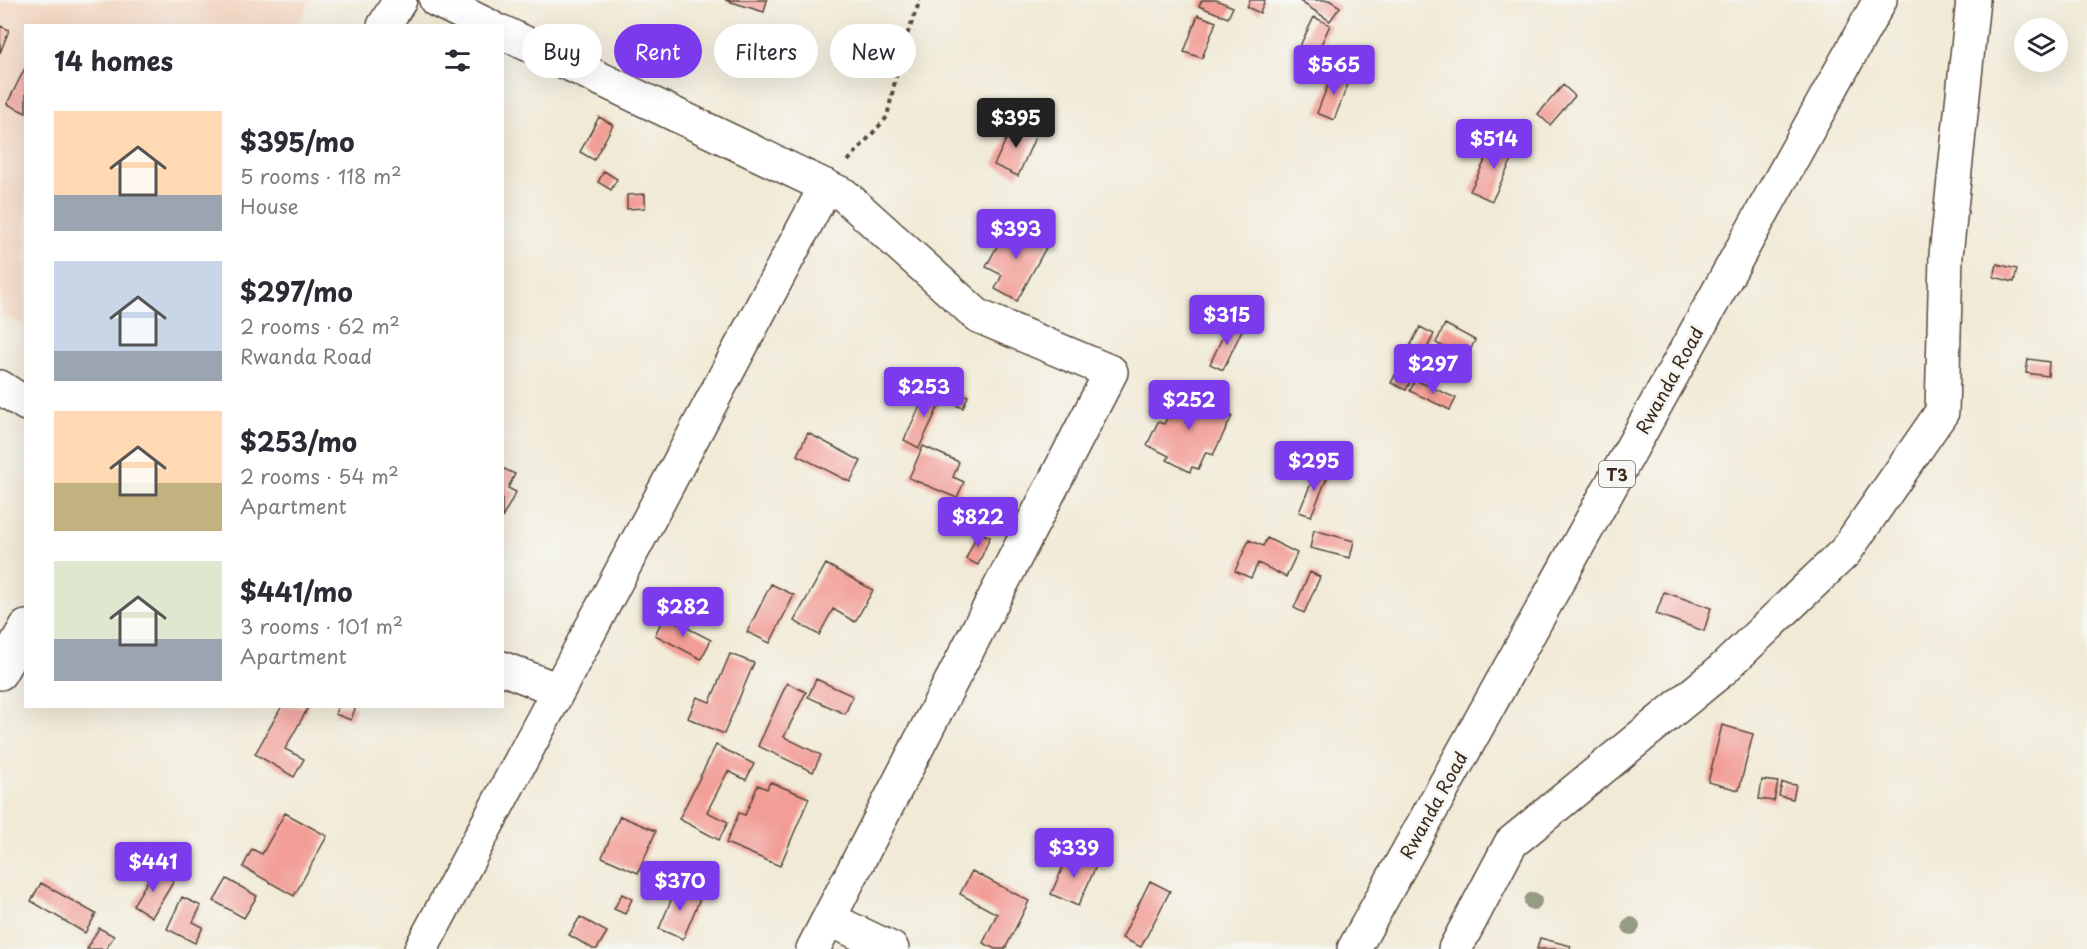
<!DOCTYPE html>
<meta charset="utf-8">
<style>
body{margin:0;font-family:"Playpen Sans",sans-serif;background:#f2f2f3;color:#2b2b33;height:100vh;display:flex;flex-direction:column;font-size:22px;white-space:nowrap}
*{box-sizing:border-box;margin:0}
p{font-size:20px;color:#7c7c81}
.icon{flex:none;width:33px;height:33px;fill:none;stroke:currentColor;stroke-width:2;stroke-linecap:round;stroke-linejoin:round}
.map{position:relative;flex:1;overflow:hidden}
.panel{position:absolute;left:24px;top:24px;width:480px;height:684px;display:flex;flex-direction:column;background:#fff;border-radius:0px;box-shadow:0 6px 24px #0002}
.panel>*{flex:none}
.banner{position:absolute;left:522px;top:24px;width:570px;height:54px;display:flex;gap:12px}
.tools{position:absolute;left:2014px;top:18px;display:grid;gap:12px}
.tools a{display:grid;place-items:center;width:54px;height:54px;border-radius:50%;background:#fff;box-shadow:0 6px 24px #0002;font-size:30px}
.price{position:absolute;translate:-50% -51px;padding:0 14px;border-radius:6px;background:#7c3aed;color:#fff;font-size:20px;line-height:39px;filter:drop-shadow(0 2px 3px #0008)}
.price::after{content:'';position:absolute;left:50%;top:36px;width:18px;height:14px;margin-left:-9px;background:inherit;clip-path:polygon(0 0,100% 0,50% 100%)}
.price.current{background:#222;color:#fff}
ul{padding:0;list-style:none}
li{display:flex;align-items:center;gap:18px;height:150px;padding:0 30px}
li span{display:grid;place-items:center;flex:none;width:168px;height:120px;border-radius:0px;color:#555}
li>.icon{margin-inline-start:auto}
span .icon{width:72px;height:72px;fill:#fffc;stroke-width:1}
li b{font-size:26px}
h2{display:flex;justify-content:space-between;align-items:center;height:72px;padding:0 30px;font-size:26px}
.chip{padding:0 21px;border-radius:27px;background:#fff;box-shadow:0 6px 24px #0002;font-size:21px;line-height:54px}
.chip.current{background:#7c3aed;color:#fff}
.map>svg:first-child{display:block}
.built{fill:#f3d4be}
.building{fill:#f29d96}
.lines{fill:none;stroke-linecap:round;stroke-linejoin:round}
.minor-casing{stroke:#56473a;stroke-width:36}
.trunk-casing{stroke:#56473a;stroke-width:36}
.path{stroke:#56473a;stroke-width:4;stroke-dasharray:4.5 4.5;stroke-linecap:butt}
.minor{stroke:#fff;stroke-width:33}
.trunk{stroke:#fff;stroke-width:33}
.tree{fill:#969b84}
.labels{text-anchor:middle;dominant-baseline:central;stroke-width:6;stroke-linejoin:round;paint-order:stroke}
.shield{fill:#f6f6f2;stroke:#73675e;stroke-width:1.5}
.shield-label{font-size:16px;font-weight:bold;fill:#3b2a1e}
.street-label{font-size:18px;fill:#3b2a1e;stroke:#f6f6f2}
</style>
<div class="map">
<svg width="2087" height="949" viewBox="0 0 2087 949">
<rect width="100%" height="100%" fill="#f6f6f2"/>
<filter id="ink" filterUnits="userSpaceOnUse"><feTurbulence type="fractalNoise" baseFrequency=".0167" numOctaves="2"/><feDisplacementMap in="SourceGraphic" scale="12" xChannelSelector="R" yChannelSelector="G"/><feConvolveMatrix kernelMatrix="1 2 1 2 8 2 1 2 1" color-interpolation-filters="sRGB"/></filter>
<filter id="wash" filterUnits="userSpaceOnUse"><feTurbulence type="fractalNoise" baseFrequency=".008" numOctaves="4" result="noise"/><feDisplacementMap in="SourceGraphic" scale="24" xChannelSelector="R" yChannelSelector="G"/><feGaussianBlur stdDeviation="1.35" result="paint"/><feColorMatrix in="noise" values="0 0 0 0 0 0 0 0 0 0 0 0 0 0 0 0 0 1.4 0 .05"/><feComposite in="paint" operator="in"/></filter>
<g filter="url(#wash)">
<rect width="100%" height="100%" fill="#f1ead6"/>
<path class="built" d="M0,0H309L299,25L26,26L25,324L0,314Z"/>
<g id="blocks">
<path class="building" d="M725,0H767L764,12Z
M1202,0H1216L1233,7L1228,18L1199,6Z
M1250,0H1265L1260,13L1247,7Z
M1298,0H1329L1340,7L1330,21Z
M1198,15L1216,22L1202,58L1184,52Z
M1314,17L1330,25L1314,60L1297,52Z
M0,26L9,30L0,53Z
M26,66V113L7,104Z
M1333,72L1350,79L1334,120L1317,113Z
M1563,85L1575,96L1550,125L1538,114Z
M599,117L613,125L594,160L580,152Z
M1014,123L1037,133L1018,176L994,165Z
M1496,138L1517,149L1492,201L1470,191Z
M604,171L617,179L611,190L598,182Z
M645,194V208L627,209V195Z
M1010,222L1049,242L1017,301L995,289L1002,275L986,267Z
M1997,264L2017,269L2014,282L1994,277Z
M1230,321L1243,328L1223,370L1210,364Z
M1445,324L1475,340L1466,359L1436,343Z
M1420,327L1434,334L1406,390L1391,383Z
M2028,359L2049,362L2048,376L2026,373Z
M1415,380L1456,398L1450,410L1410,391Z
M929,387L944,395L919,448L904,440Z
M1174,388L1232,416L1213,455L1206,452L1198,469L1192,467L1190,472L1167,460L1169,456L1147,445L1158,422L1164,424L1171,410L1165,407Z
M951,389L968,396L963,408L946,401Z
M808,433L861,461L850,482L797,455Z
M923,446L959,462L953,477L964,482L957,498L909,478Z
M502,468L515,474L508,488L516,492L502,518Z
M1317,469L1329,473L1311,516L1299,512Z
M1314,530L1354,541L1350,558L1310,548Z
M978,532L990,537L978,565L966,559Z
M1267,538L1297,553L1286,577L1258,563L1251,578L1235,571L1249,540L1263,546Z
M826,564L873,590L855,622L833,609L819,635L794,621Z
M1310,572L1320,577L1304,613L1294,608Z
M771,584L794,595L770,643L747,632Z
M1664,592L1711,608L1704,631L1656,614Z
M664,616L711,640L701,659L655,635Z
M730,654L754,663L724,734L688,718L697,697L710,702Z
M816,679L853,696L845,714L808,697Z
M787,683L806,692L784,737L821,755L813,772L758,746Z
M282,706H309L285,749L304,759L294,777L255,754Z
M338,706H356L351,720L335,714Z
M1722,725L1753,734L1739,790L1708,782Z
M716,745L754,764L746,780L728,771L707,812L728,822L719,840L679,819Z
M1762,780L1778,782L1774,801L1759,799Z
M770,782L809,798L780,866L726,843L739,813L745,815L758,785L767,789Z
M1782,783L1796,785L1793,799L1779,796Z
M285,813L327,836L294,896L243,867L252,849L262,854Z
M620,816L656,831L638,873L602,857Z
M1070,851L1097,864L1078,906L1051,894Z
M155,869L174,881L152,917L133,905Z
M972,871L1029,901L1005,949H995L983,943L997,914L960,894Z
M227,879L257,896L244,918L214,901Z
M1150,881L1170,891L1141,947L1122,938Z
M41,883L96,914L85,933L31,901Z
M677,886L701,896L683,939L659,929Z
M622,894L632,899L625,914L614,909Z
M182,897L201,906L193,922L203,927L195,943L167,929Z
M580,917L607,932L597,949H593L569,935Z
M99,928L114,936L106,949H87Z
M1540,938L1571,946L1570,949H1537Z"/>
</g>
</g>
<g filter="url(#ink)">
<use href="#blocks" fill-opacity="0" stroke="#56473a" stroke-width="1.5"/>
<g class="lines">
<defs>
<path id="minor" d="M436,0L489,26
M384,26L400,0
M502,32L844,195L978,316L1111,372L813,949
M0,387L26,404
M502,668L558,690
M0,673L26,627
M829,919L892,949
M421,949L826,186
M1455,949L1511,843L1722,670L1845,552L1942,412L1946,255L1973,0"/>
<path id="trunk" d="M1354,949L1880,0"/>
</defs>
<use href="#minor" class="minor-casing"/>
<use href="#trunk" class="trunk-casing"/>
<path class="path" d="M848,161L887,117L902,49L920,0"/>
<use href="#minor" class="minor"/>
<use href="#trunk" class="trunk"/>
</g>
<g class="tree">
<circle cx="1533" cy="901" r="9"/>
<circle cx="1631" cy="926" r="9"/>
</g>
</g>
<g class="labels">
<rect class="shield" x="1599" y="461" width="36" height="26" rx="4.5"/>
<g class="shield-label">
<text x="1617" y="474">T3</text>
</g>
<g class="street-label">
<text transform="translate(1669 380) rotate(-61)">Rwanda Road</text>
<text transform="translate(1433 805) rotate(-61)">Rwanda Road</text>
</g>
</g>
</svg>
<div class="tools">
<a><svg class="icon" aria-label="layers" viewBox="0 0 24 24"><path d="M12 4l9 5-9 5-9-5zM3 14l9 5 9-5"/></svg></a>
</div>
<b class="price" style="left:1334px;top:96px">$565</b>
<b class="price current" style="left:1016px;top:149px">$395</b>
<b class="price" style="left:1494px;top:170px">$514</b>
<b class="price" style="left:1016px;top:260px">$393</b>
<b class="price" style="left:1227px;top:346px">$315</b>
<b class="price" style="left:1433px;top:395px">$297</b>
<b class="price" style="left:924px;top:418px">$253</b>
<b class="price" style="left:1189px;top:431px">$252</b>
<b class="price" style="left:1314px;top:492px">$295</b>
<b class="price" style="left:978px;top:548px">$822</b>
<b class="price" style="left:683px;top:638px">$282</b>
<b class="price" style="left:1074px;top:879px">$339</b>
<b class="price" style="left:153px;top:893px">$441</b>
<b class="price" style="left:680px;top:912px">$370</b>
<div class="banner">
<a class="chip">Buy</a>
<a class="chip current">Rent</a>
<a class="chip">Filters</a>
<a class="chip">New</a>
</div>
<section class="panel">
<h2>14 homes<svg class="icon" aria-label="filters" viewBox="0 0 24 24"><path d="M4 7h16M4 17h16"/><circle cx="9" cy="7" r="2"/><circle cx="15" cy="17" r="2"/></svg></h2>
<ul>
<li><span style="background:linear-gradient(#ffd9b3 70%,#9aa5b1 0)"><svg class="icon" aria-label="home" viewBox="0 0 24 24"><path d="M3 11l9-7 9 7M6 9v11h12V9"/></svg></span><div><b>$395/mo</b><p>5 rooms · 118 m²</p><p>House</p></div></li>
<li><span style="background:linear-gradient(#c9d6e8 75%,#9aa5b1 0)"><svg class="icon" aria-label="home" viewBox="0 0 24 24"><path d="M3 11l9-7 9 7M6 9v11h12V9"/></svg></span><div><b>$297/mo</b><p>2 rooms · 62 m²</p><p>Rwanda Road</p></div></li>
<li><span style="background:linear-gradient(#ffd9b3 60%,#c2b280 0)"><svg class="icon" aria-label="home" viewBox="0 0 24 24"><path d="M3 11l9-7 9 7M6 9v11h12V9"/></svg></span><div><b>$253/mo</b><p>2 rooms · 54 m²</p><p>Apartment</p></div></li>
<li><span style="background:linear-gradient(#dfe7d0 65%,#9aa5b1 0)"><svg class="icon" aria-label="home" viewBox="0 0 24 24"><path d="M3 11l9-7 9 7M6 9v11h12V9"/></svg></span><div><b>$441/mo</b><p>3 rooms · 101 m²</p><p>Apartment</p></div></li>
</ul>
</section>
</div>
